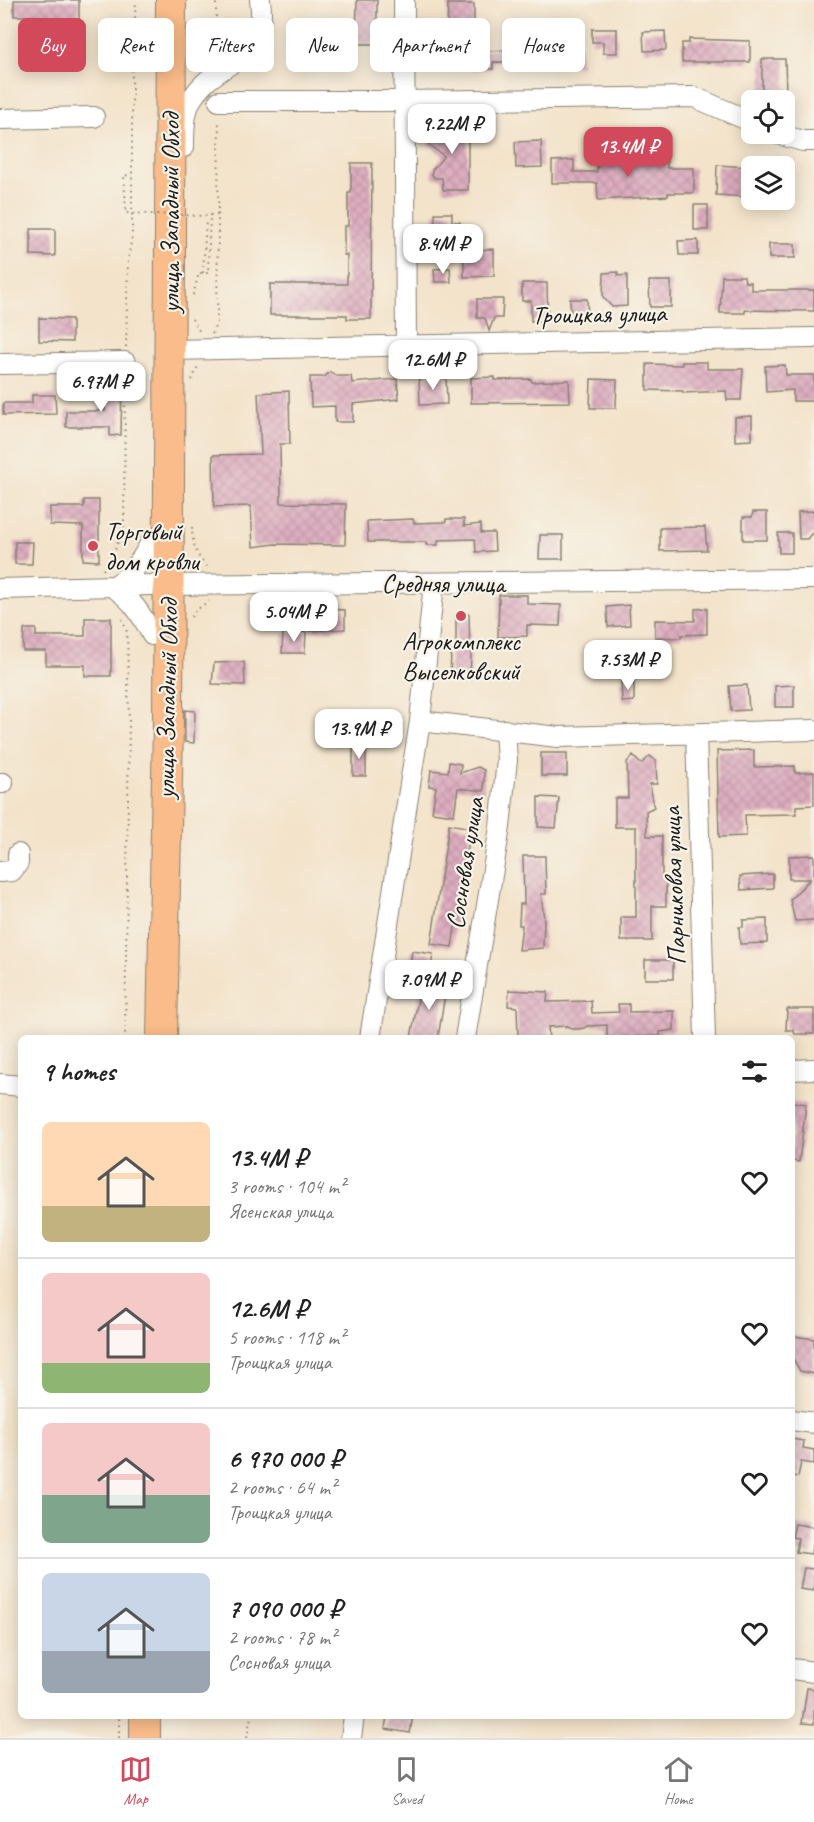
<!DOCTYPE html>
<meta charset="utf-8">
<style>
body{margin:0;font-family:Caveat,sans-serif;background:#f6f6f6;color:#222;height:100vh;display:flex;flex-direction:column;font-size:22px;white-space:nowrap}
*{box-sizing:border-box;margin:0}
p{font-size:20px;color:#767676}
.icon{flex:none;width:33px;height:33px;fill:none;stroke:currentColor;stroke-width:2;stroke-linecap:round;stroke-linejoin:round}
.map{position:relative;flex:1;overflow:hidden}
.panel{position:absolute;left:18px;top:1035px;width:777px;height:684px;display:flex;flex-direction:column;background:#fff;border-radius:9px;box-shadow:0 3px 15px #0003}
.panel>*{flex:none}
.hud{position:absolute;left:18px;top:18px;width:778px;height:54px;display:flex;gap:12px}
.controls{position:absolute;left:741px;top:90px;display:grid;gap:12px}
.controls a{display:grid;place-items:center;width:54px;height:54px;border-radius:9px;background:#fff;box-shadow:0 3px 15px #0003;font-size:30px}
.price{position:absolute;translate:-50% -51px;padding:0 14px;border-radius:12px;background:#fff;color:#222;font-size:20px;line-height:39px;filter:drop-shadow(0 2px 3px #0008)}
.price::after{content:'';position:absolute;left:50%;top:36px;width:18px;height:14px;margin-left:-9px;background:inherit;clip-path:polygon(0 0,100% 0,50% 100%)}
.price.on{background:#d1495b;color:#fff}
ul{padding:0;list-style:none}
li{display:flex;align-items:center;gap:18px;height:150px;padding:0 24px}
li+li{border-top:2px solid #e0e0e0}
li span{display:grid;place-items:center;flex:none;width:168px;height:120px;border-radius:9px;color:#555}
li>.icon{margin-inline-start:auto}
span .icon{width:72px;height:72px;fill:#fffc;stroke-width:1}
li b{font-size:26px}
h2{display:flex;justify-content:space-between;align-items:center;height:72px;padding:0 24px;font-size:26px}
.chip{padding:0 21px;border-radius:9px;background:#fff;box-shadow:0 3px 15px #0003;font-size:21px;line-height:54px}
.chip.on{background:#d1495b;color:#fff}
.tab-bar{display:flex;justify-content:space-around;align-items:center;height:84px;border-top:2px solid #e0e0e0;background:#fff;font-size:16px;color:#767676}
.tab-bar a{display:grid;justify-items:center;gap:3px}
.tab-bar .on{color:#d1495b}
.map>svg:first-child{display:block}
.building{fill:url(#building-cross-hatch)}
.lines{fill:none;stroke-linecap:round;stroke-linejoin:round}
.minor-casing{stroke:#888073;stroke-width:22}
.highway-casing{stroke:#888073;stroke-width:32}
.path{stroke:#888073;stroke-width:2;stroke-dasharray:1.5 4.5;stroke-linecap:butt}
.minor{stroke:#fff;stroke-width:20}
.highway{stroke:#f9bc8a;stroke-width:30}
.path-bridge{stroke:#888073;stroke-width:2;stroke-dasharray:1.5 4.5;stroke-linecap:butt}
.poi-dot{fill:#d1495b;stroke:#f7f3e8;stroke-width:2}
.labels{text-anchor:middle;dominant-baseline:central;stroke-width:4.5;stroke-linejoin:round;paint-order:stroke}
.street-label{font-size:26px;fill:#1c1c1c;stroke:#f7f3e8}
.poi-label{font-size:26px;fill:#1c1c1c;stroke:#f7f3e8;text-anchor:start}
</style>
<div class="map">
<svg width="814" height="1738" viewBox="0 0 814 1738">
<defs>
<pattern id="building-cross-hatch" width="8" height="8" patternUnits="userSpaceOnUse" patternTransform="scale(1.5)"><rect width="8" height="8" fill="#ddadc0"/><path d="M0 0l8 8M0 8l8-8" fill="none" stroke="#bd94a4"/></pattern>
</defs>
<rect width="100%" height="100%" fill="#f7f3e8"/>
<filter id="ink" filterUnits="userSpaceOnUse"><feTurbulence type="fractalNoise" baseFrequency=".0167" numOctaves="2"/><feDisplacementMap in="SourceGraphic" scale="12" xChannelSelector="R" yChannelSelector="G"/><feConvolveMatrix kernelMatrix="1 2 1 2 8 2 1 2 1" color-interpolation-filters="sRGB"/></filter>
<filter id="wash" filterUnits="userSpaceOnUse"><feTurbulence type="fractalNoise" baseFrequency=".008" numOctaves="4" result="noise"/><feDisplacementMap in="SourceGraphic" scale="24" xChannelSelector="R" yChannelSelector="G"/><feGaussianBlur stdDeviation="1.35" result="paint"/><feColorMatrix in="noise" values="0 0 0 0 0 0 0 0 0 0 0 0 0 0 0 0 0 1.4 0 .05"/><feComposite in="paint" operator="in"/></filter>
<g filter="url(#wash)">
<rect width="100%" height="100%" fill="#f3e3ca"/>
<g id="blocks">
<path class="building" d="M14,0H79V21H42V16H14Z
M357,0H377V44H356Z
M448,4H474V31H450L447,28Z
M592,29H617V53H603V42H592Z
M511,31H539V47L580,46L581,66H559V63L493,62V69L471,70V51L464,44H482V51L511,50Z
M665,31L666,50L644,51L643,32Z
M689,39L750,41V62H682V43H689Z
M449,48V70H431V49Z
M762,59H785L786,92H762Z
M468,122V190H443L442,178H435L432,175V170L444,156L429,145V139L434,137L433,123Z
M541,141L542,167L516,168L515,142Z
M629,157V161H667V168H694V193H668V196L598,200L597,183H552V161L574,160V172H597V158Z
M351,163H372L371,319H347V315H270V284H347V255H344V226H348V193H351Z
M717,165L749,167L747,197L716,195Z
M694,205H708V230H694Z
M435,213H452V222H460V233H435Z
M31,229H55V256L31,255Z
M698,240V255H679L678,241Z
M769,244H795V258H769Z
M494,249V276L464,277V260L469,259V250Z
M450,268L451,282H435L434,269Z
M618,272V276L627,275V306L612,307L603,297L604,273Z
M722,276H744L745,282H751V290H814V311L745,310V313H720Z
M649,281H671V307H650Z
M522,283H547L548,321H531V301H522Z
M477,299H503L502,318H494L489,331L485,318H477Z
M570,299H587L588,320L571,321Z
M39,318L72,319V342L39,341Z
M682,362H707V369H743L741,400H727L726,391L683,393V391L647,390V364L682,365Z
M785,365L786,375H814V401H793V390L766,392L765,366Z
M330,372L337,376H351L352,383L397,379L399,399L353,404V422H335V406L311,407L310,377H324Z
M446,377L447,404L420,405L419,378Z
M495,377V380L531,379L532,382L569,380L570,402L471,403V378Z
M591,379L617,380L616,408H590Z
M105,383H122L121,435L110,436V427H66V411H105Z
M289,391L290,444H280L281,503L346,504L345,545L275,544L253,547L251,506L214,507L213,455L261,454L258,393Z
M32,395H55L56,414L3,415V403H32Z
M752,416V440L735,441V417Z
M84,500H99V561L83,560V526L50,525V507H84Z
M814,511V534H811L807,539H799L798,512Z
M753,512H767V540H743V517H752Z
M413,519L414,523L446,522V519H464V526L481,524V533H494L495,551L476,552L475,539L438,540V545H426V542H368L367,521Z
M705,527L707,550L660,551V528Z
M778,533H792V553H779Z
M540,535H563V559H539Z
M15,542H33L32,564H15Z
M499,595H527V604L561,605L560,626L527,625V636L498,637Z
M629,605L630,625L608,627L607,607Z
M707,608V634L681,635V638L655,637V620L695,621V609Z
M326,609L345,610V629L309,631L307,610Z
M456,614H469L470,652H471L470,679L450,678L451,651L456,652Z
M85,618H111V676H85V665H46V651H23L24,629H36V636H85Z
M306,632L305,653H282L283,633Z
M244,662L245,685L212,684L214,663Z
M634,680V701L622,702L621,681Z
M747,685L749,710L731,711L729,686Z
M794,685V707H775V686Z
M185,710L195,711L194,743L185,742Z
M353,744L366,745V776H353Z
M754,750V767L795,766V773L814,772V805L796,806V814L745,815L746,836L719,837L717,751Z
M541,753H567V776H541Z
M633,756L641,764L650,756L656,761L657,784H650L654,807L646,811L647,836H662V878H666V906H652V941H621V917H636V827H615V798H628L627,762Z
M449,762L461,764L460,773L478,767L484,770V791L458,788L454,815L432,812L436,787L429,786L431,770L448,772Z
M538,797L559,798L556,828L538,827Z
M449,824L471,828L452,947L431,944Z
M814,855V920L795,921L790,900L810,879H789V856Z
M523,856H545L546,894H541L544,919L543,948L519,950L522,925H519L520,904H524Z
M773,874V888L741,890L740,876Z
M767,919V943L740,944L739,927H743V920Z
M412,951L433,954L430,975L409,971Z
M645,960H673V979H645Z
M421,982L443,985L442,988H446L438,1038H411Z
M509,990L548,992L547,1002L591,1001L592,1013L619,1012L618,1004H629V1012L674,1011V1030L660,1032V1036L607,1038V1025L587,1026L584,1028L578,1029H571L568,1026L548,1027L549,1038H518L517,1007L508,1006Z
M787,1009H814V1034H795L793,1030H786Z
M792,1102L806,1104L799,1162L792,1161Z
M794,1336L814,1339V1374L800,1371L792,1357Z
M792,1439L804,1441L803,1448L814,1450V1464L801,1462L798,1477L792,1476Z
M795,1524L814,1527V1546H812L811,1554L796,1552L798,1538L792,1537Z
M804,1568L814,1569V1591L800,1589Z
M807,1688L814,1689V1724L802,1723Z
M387,1716H413L410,1733L385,1729Z"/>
</g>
</g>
<g filter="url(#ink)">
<use href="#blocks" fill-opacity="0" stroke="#888073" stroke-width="1.5"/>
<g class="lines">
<defs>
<path id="minor" d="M404,0L406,344
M219,101H404L694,97L752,122
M0,119L94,117
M778,134L803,141H814
M184,147C184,131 184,110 193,97C219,57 269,64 260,0
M169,350L814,338
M0,364L125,362
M168,585L814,579
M113,587C132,599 142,615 152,635
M113,587C132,575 142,560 152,540
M0,589L152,585
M420,721L558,737L814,730
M696,733L705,1038
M0,783H3
M0,872L12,871L18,863V854
M370,1038L420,721L434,583
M465,1038L500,827L507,760L505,730
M792,1070L814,1069
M0,1084L21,1086
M792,1420L814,1423
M792,1669L814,1672
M351,1738L354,1716"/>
<path id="highway" d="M162,1038L168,724L171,0
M145,1738V1716"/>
</defs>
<use href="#minor" class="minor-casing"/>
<use href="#highway" class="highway-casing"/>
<path class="path" d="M216,53V0
M126,209L124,175L132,176
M203,273L206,220
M193,295L199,273H208L210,215H219
M192,319L200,332
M212,334L217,322L219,119
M126,347L128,260L132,236V25L135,17L136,0
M192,380L198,366
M192,527C192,541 196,558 208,567
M103,570L113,555L124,526L125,379
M191,617L195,611L209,601
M122,619L127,632L129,721L125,1038
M119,1738V1716
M247,1738L251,1716"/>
<use href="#minor" class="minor"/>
<use href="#highway" class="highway"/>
<path class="path-bridge" d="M126,209L125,213L206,216V220"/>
</g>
</g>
<g class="poi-dot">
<circle cx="93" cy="546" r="6"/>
<circle cx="461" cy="616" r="6"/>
</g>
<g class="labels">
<g class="street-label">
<text transform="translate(170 213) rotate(-90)">улица Западный Обход</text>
<text transform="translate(599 314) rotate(-1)">Троицкая улица</text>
<text x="443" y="583">Средняя улица</text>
<text transform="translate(167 699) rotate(-89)">улица Западный Обход</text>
<text transform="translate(465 863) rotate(-81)">Сосновая улица</text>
<text transform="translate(674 886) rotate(-92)">Парниковая улица</text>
</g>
<g class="poi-label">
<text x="105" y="531">Торговый<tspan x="105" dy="30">дом кровли</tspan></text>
<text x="461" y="641" text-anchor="middle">Агрокомплекс<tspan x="461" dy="30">Выселковский</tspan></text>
</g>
</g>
</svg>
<div class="controls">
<a><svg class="icon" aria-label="locate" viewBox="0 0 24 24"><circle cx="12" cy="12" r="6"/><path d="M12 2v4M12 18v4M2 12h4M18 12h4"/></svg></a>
<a><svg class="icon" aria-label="layers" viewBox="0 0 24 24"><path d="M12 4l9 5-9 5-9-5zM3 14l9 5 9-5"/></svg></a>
</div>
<b class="price" style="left:452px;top:155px">9.22M ₽</b>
<b class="price on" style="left:628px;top:178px">13.4M ₽</b>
<b class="price" style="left:443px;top:275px">8.4M ₽</b>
<b class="price" style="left:433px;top:391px">12.6M ₽</b>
<b class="price" style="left:101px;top:413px">6.97M ₽</b>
<b class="price" style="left:294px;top:643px">5.04M ₽</b>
<b class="price" style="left:628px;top:691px">7.53M ₽</b>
<b class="price" style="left:359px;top:760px">13.9M ₽</b>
<b class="price" style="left:429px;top:1011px">7.09M ₽</b>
<div class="hud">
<a class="chip on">Buy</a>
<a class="chip">Rent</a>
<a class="chip">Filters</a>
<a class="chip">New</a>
<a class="chip">Apartment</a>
<a class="chip">House</a>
</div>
<section class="panel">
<h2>9 homes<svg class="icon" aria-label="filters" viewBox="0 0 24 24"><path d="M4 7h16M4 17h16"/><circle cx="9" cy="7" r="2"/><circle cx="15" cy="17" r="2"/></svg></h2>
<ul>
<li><span style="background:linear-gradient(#ffd9b3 70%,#c2b280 0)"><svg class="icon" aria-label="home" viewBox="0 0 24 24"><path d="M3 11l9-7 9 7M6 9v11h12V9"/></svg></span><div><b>13.4M ₽</b><p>3 rooms · 104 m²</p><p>Ясенская улица</p></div><svg class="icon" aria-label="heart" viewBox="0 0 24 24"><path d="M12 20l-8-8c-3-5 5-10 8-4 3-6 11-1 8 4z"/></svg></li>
<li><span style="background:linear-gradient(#f6c9c9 75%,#8fb573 0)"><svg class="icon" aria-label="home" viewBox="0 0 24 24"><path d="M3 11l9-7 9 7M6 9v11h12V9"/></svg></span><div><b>12.6M ₽</b><p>5 rooms · 118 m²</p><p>Троицкая улица</p></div><svg class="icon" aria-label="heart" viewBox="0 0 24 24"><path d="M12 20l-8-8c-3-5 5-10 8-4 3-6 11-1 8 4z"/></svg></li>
<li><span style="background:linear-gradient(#f6c9c9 60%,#7fa58c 0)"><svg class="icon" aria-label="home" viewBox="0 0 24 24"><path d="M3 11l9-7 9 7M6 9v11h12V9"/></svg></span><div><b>6 970 000 ₽</b><p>2 rooms · 64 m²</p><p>Троицкая улица</p></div><svg class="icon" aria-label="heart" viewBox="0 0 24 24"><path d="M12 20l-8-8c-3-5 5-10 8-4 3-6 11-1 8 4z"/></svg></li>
<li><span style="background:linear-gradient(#c9d6e8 65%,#9aa5b1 0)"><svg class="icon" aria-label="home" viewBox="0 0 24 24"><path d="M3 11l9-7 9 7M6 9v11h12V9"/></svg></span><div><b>7 090 000 ₽</b><p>2 rooms · 78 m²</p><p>Сосновая улица</p></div><svg class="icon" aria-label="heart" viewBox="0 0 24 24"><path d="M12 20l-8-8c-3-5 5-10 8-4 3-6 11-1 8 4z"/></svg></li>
</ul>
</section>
</div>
<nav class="tab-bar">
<a class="on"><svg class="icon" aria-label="map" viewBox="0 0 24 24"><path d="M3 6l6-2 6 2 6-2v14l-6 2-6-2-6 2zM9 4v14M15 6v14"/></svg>Map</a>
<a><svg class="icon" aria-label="saved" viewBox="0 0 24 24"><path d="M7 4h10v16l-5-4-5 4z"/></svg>Saved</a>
<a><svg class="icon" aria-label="home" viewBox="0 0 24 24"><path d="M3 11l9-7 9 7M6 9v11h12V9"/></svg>Home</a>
</nav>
